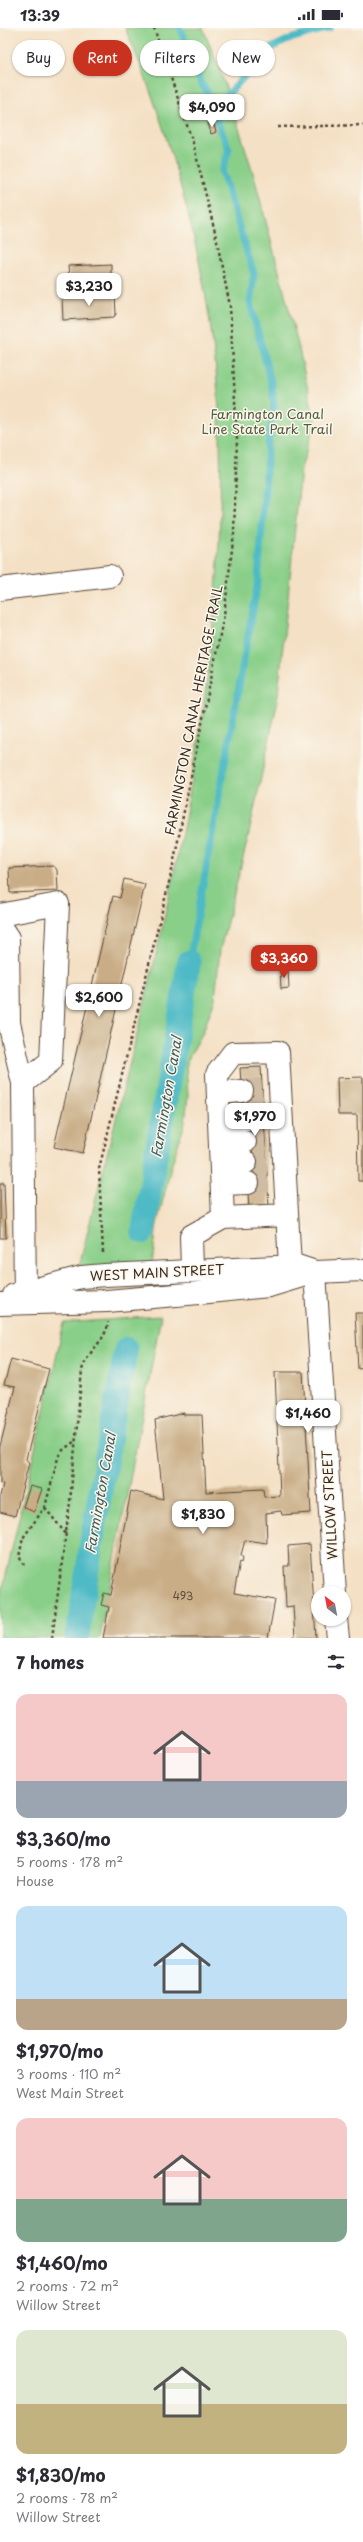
<!DOCTYPE html>
<meta charset="utf-8">
<style>
body{margin:0;font-family:"Playpen Sans",sans-serif;background:#f7f7f7;color:#2b2b33;height:100vh;display:flex;flex-direction:column;font-size:15px;white-space:nowrap}
*{box-sizing:border-box;margin:0}
p{font-size:13px;color:#7c7c81}
.icon{flex:none;width:22px;height:22px;fill:none;stroke:currentColor;stroke-width:2;stroke-linecap:round;stroke-linejoin:round}
.map{position:relative;height:1610px;overflow:hidden}
.details{display:flex;flex-direction:column;background:#fff;flex:1}
.details>*{flex:none}
.hud{position:absolute;left:12px;top:12px;width:339px;height:36px;display:flex;gap:8px}
.needle{width:26px;rotate:328deg}
.tools{position:absolute;left:311px;top:1558px;display:grid;gap:8px}
.tools a{display:grid;place-items:center;width:40px;height:40px;border-radius:50%;background:#fff;box-shadow:0 1px 3px #0004;font-size:20px}
.price{position:absolute;translate:-50% -34px;padding:0 9px;border-radius:8px;background:#fff;color:#222;font-size:13px;line-height:26px;filter:drop-shadow(0 1px 2px #0008)}
.price::after{content:'';position:absolute;left:50%;top:24px;width:12px;height:9px;margin-left:-6px;background:inherit;clip-path:polygon(0 0,100% 0,50% 100%)}
.price.selected{background:#c8321e;color:#fff}
ul{padding:0;list-style:none}
li{display:grid;align-content:center;gap:8px;height:212px;padding:0 16px}
li span{display:grid;place-items:center;height:124px;border-radius:12px;color:#555}
li>.icon{margin-inline-start:auto}
span .icon{width:72px;height:72px;fill:#fffc;stroke-width:1}
li b{font-size:17px}
h2{display:flex;justify-content:space-between;align-items:center;height:48px;padding:0 16px;font-size:17px}
.chip{padding:0 14px;border-radius:18px;background:#fff;box-shadow:0 1px 3px #0004;font-size:14px;line-height:36px}
.chip.selected{background:#c8321e;color:#fff}
.status{display:flex;justify-content:space-between;align-items:center;height:28px;padding:0 20px;background:#fff;direction:ltr}
.status svg{height:11px;fill:currentColor}
.map>svg:first-child{display:block}
.green{fill:#8acf89;stroke:#627c54}
.lines{fill:none;stroke-linecap:round;stroke-linejoin:round}
.stream{stroke:#4dbac6;stroke-width:7}
.canal{stroke:#4dbac6;stroke-width:24}
.building{fill:#c9ad86}
.minor-tunnel{stroke:#cfbca3;stroke-width:22;stroke-dasharray:22 11;stroke-linecap:butt}
.minor-casing{stroke:#574537;stroke-width:24}
.major-casing{stroke:#574537;stroke-width:24}
.path{stroke:#574537;stroke-width:2.5;stroke-dasharray:3 3;stroke-linecap:butt}
.minor{stroke:#fff;stroke-width:22}
.major{stroke:#fff;stroke-width:22}
.labels{text-anchor:middle;dominant-baseline:central;stroke-width:3;stroke-linejoin:round;paint-order:stroke}
.number-label{font-size:11px;fill:#5e4b38}
.park-label{font-size:13px;fill:#535c3e;stroke:#fbf7ec}
.street-label{font-size:13px;fill:#3b2a1e;stroke:#fbf7ec}
.water-label{font-size:14px;font-style:italic;fill:#415c59;stroke:#fbf7ec}
</style>
<div class="status"><b>13:39</b><svg viewBox="0 0 49 12"><path d="M0 12V9h3v3zM5 12V6h3v6zM10 12V3h3v9zM15 12V0h3v12zM26 1h20v11H26zM47 4h2v5h-2z"/></svg></div>
<div class="map">
<svg width="363" height="1610" viewBox="0 0 363 1610">
<rect width="100%" height="100%" fill="#fbf7ec"/>
<filter id="ink" filterUnits="userSpaceOnUse"><feTurbulence type="fractalNoise" baseFrequency=".025" numOctaves="2"/><feDisplacementMap in="SourceGraphic" scale="8" xChannelSelector="R" yChannelSelector="G"/><feConvolveMatrix kernelMatrix="1 2 1 2 8 2 1 2 1" color-interpolation-filters="sRGB"/></filter>
<filter id="wash" filterUnits="userSpaceOnUse"><feTurbulence type="fractalNoise" baseFrequency=".012" numOctaves="4" result="noise"/><feDisplacementMap in="SourceGraphic" scale="16" xChannelSelector="R" yChannelSelector="G"/><feGaussianBlur stdDeviation="0.9" result="paint"/><feColorMatrix in="noise" values="0 0 0 0 0 0 0 0 0 0 0 0 0 0 0 0 0 1.4 0 .05"/><feComposite in="paint" operator="in"/></filter>
<g filter="url(#wash)">
<rect width="100%" height="100%" fill="#f4e0c4"/>
<path class="green" d="M125,0H203L225,56L254,148L297,312L315,394L301,441L277,676L248,810L220,922L215,971L203,1004L186,1035L188,1067L185,1095L171,1139L157,1196L152,1237L78,1243C147,958 233,679 219,383C213,259 175,114 125,0Z
M161,1288L100,1610H0V1573L64,1295Z"/>
<g class="lines">
<path class="stream" d="M180,0L201,55L217,78V93L229,121L222,144L254,246L250,274L272,358L274,377L268,418L258,553L189,934
M217,78L271,20L290,11L330,0"/>
<path class="canal" d="M143,1204L189,934
M77,1610L94,1499L126,1321"/>
</g>
<g id="blocks">
<path class="building" d="M213,93L216,104L211,106L208,95Z
M111,236V259L70,261L68,238Z
M115,267L116,286L114,289L63,292L62,270Z
M54,838L57,842L58,863L10,865L9,840Z
M124,851L145,856L83,1125L54,1119L113,868L120,870Z
M280,941H288L289,960L281,961Z
M261,1039L269,1179L249,1181L240,1040Z
M363,1049V1153H358L357,1087H338L337,1050Z
M0,1155H4L6,1210H0Z
M355,1285H363V1340L358,1341Z
M11,1331L49,1341L26,1431L29,1435L15,1488L0,1484V1468L3,1456L0,1455V1418L15,1359L4,1357Z
M275,1344H303L311,1485L282,1487L281,1483L266,1485L267,1515L245,1512L241,1527L243,1530L242,1534L240,1533L234,1565L275,1572L268,1610H103L109,1579L101,1577L104,1565L111,1567L131,1463L163,1471L155,1392L184,1385V1387H202L206,1464L263,1461L264,1469L280,1468Z
M30,1458L42,1461L34,1484L23,1479Z
M310,1516L316,1610H295L293,1578L286,1579L284,1538H289L288,1518Z"/>
</g>
</g>
<g filter="url(#ink)">
<use href="#blocks" fill-opacity="0" stroke="#574537" stroke-width="1"/>
<g class="lines">
<path class="minor-tunnel" d="M242,1063L262,1061
M244,1092L264,1090
M245,1114L265,1112
M246,1134L267,1132
M248,1155L268,1153"/>
<defs>
<path id="minor" d="M0,561L110,548
M0,887L58,876L51,1033L23,1055
M0,898L8,910L9,995L23,1055L25,1275
M218,1065L242,1063
M219,1093L244,1092
M220,1115L245,1114
M221,1135L246,1134
M222,1156L248,1155
M223,1190L217,1046L233,1025L278,1024L290,1238
M192,1241L191,1208L223,1190L287,1187
M315,1244L335,1565
M336,1591L338,1610"/>
<path id="major" d="M14,1267L81,1249L105,1247L297,1238L312,1243
M0,1276L107,1273L199,1265L269,1258L315,1244L363,1242"/>
</defs>
<use href="#minor" class="minor-casing"/>
<use href="#major" class="major-casing"/>
<path class="path" d="M278,99L363,97
M103,1225L99,1141L172,842L224,587L234,505L237,411L230,278L215,204L193,115L154,0
M45,1480L66,1506
M25,1537L19,1529L23,1510L45,1479L58,1430L63,1422L75,1413
M52,1610L70,1474L82,1342C87,1323 107,1312 108,1294"/>
<use href="#minor" class="minor"/>
<use href="#major" class="major"/>
</g>
</g>
<g class="labels">
<g class="number-label">
<text x="183" y="1567">493</text>
</g>
<g class="park-label">
<text x="267" y="385">Farmington Canal<tspan x="267" dy="15">Line State Park Trail</tspan></text>
</g>
<g class="street-label">
<text transform="translate(193 682) rotate(-79)">FARMINGTON CANAL HERITAGE TRAIL</text>
<text transform="translate(157 1244) rotate(-3)">WEST MAIN STREET</text>
<text transform="translate(329 1477) rotate(-93)">WILLOW STREET</text>
</g>
<g class="water-label">
<text transform="translate(166 1069) rotate(-80)">Farmington Canal</text>
<text transform="translate(100 1465) rotate(-80)">Farmington Canal</text>
</g>
</g>
</svg>
<div class="tools">
<a><svg class="needle" viewBox="-14 -14 28 28"><path d="M0-13l5 13h-10z" fill="#e53935"/><path d="M0 13l5-13h-10z" fill="#7c7c81"/></svg></a>
</div>
<b class="price" style="left:212px;top:100px">$4,090</b>
<b class="price" style="left:89px;top:279px">$3,230</b>
<b class="price selected" style="left:284px;top:951px">$3,360</b>
<b class="price" style="left:99px;top:990px">$2,600</b>
<b class="price" style="left:255px;top:1109px">$1,970</b>
<b class="price" style="left:308px;top:1406px">$1,460</b>
<b class="price" style="left:203px;top:1507px">$1,830</b>
<div class="hud">
<a class="chip">Buy</a>
<a class="chip selected">Rent</a>
<a class="chip">Filters</a>
<a class="chip">New</a>
</div>
</div>
<section class="details">
<h2>7 homes<svg class="icon" aria-label="filters" viewBox="0 0 24 24"><path d="M4 7h16M4 17h16"/><circle cx="9" cy="7" r="2"/><circle cx="15" cy="17" r="2"/></svg></h2>
<ul>
<li><span style="background:linear-gradient(#f6c9c9 70%,#9aa5b1 0)"><svg class="icon" aria-label="home" viewBox="0 0 24 24"><path d="M3 11l9-7 9 7M6 9v11h12V9"/></svg></span><div><b>$3,360/mo</b><p>5 rooms · 178 m²</p><p>House</p></div></li>
<li><span style="background:linear-gradient(#bfe0f5 75%,#b9a48a 0)"><svg class="icon" aria-label="home" viewBox="0 0 24 24"><path d="M3 11l9-7 9 7M6 9v11h12V9"/></svg></span><div><b>$1,970/mo</b><p>3 rooms · 110 m²</p><p>West Main Street</p></div></li>
<li><span style="background:linear-gradient(#f6c9c9 65%,#7fa58c 0)"><svg class="icon" aria-label="home" viewBox="0 0 24 24"><path d="M3 11l9-7 9 7M6 9v11h12V9"/></svg></span><div><b>$1,460/mo</b><p>2 rooms · 72 m²</p><p>Willow Street</p></div></li>
<li><span style="background:linear-gradient(#dfe7d0 60%,#c2b280 0)"><svg class="icon" aria-label="home" viewBox="0 0 24 24"><path d="M3 11l9-7 9 7M6 9v11h12V9"/></svg></span><div><b>$1,830/mo</b><p>2 rooms · 78 m²</p><p>Willow Street</p></div></li>
</ul>
</section>
